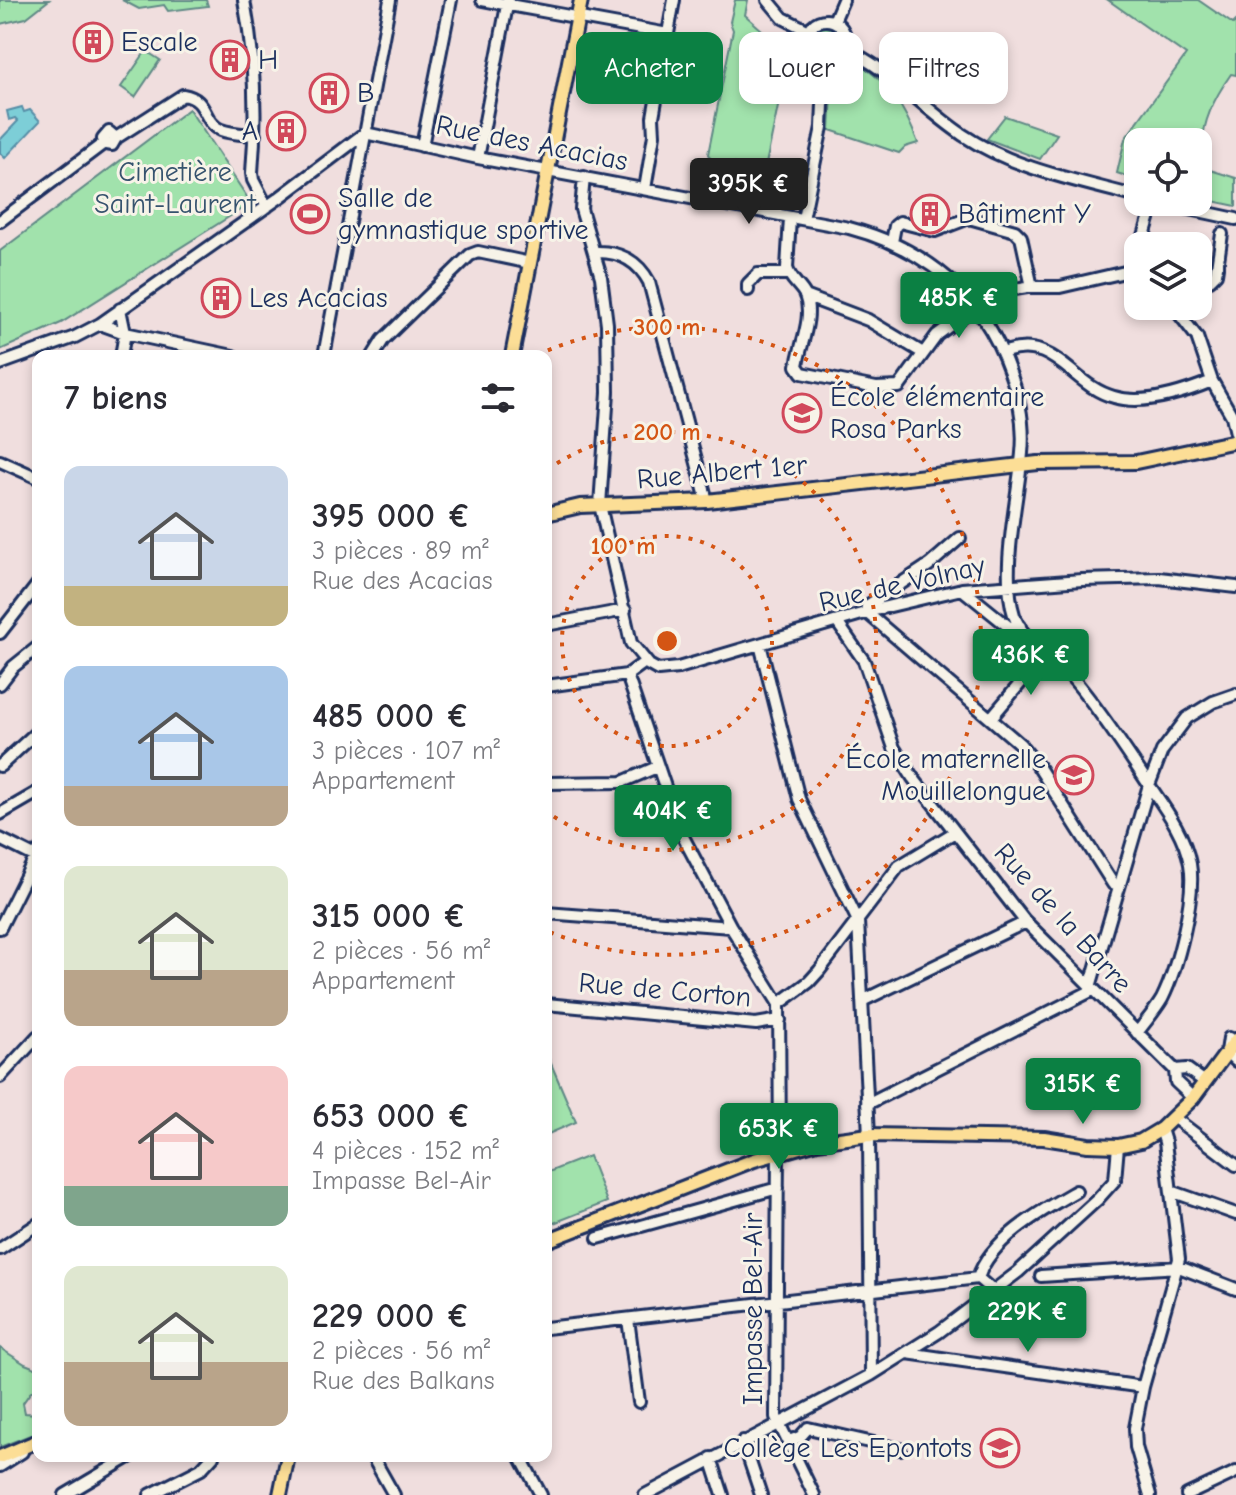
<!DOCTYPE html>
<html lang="fr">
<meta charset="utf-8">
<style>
body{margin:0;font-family:"Comic Neue",sans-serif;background:#f2f2f3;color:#2b2b33;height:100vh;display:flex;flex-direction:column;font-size:30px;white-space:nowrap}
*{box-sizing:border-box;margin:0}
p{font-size:26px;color:#7c7c81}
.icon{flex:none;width:44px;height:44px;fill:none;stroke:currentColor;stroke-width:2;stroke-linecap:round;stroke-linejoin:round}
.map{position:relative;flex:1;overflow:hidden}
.panel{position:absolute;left:32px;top:350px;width:520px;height:1112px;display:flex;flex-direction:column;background:#fff;border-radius:16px;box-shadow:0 4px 12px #0003}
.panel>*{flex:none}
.guide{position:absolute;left:576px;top:32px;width:540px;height:72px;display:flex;gap:16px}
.buttons{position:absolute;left:1124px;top:128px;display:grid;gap:16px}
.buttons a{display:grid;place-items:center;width:88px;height:88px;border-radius:16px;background:#fff;box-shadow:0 4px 12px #0003;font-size:40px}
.price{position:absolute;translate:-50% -68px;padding:0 18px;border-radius:8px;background:#0b8043;color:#fff;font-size:26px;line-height:52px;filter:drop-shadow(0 2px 4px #0008)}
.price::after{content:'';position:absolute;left:50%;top:48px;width:24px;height:18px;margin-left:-12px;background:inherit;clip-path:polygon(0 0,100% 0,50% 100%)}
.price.active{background:#222;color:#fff}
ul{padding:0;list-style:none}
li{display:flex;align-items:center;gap:24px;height:200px;padding:0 32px}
li span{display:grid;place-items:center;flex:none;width:224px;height:160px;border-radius:16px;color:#555}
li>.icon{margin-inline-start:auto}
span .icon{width:96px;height:96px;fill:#fffc;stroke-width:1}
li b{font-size:34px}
h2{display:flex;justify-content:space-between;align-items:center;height:96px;padding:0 32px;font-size:34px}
.pill{padding:0 28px;border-radius:16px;background:#fff;box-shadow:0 4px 12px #0003;font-size:28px;line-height:72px}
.pill.active{background:#0b8043;color:#fff}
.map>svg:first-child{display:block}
.green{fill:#a1e2ac;stroke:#5e8885;stroke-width:2}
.water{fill:#7dced7;stroke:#568ea7;stroke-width:2}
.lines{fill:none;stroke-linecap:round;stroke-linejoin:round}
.minor-casing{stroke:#1b2f5e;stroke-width:16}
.major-casing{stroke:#1b2f5e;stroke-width:18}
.minor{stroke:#f7f3e8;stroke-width:10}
.major{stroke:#fcde96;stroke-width:12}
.ring{fill:none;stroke:#d45514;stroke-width:4;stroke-dasharray:4 8}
.labels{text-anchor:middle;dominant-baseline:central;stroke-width:6;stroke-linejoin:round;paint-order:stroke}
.poi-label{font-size:28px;fill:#1b2f5e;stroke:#f7f3e8;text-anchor:start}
.street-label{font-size:28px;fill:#1b2f5e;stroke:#f7f3e8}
.park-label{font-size:28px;fill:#36536e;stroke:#f7f3e8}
.centre{fill:#d45514;stroke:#f7f3e8;stroke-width:4}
.ring-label{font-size:24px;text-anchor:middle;font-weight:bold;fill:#d45514;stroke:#f7f3e8;stroke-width:6;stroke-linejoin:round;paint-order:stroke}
</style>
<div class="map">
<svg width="1236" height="1495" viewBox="0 0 1236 1495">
<rect width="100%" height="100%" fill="#f0dede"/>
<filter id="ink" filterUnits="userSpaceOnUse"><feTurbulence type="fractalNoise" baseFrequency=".0125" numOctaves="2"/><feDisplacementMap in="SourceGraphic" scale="16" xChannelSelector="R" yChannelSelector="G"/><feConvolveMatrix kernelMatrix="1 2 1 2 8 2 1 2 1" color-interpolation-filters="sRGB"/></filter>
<g filter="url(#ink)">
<path class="green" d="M0,0H49L26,18L0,24Z
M122,0H206L208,6L168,11L164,5L139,9Z
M735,0H748L745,15L789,54L762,183L749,179V166L711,160L708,154L733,30L730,22Z
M1108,0H1198L1233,24L1236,21V75L1231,74C1212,101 1192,139 1210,170L1236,178V206L1198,198V142H1138V180L1117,173L1125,139L1186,55Z
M812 39a14 14 0 1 1 28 0a14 14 0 1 1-28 0Z
M146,51L160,60L135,97L121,87Z
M854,60C888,82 904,105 918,143L905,147L899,153L830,130L833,77L844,61Z
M189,109L251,203L61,323L0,350V251Z
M1005,116L1057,134L1040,159L987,139Z
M549,1059L576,1122L546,1135V1060Z
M589,1156L607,1202L546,1226V1173Z
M0,1348L25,1364L38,1369V1387L30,1393L23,1403L25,1413L36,1414L38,1432L0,1447Z"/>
<path class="water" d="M22,107L24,112L30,110L40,121L5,158L0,153V140L18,121L15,118L9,120L7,111Z"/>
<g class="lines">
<defs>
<path id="minor" d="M244,0C255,58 257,114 252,173L253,180L267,207
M482,0L668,34
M768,0L783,18L809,31
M807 39a19 19 0 1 1 38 0a19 19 0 1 1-38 0Z
M834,21L843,0
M843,48C890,68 921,107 963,135C1014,169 1079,181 1138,197
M116,138L109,132L103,139L106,144L112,145L116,138L183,95C209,99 201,121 221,130C231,134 244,134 255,135
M422,146L451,0
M478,158L508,0
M584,177L581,209L601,277L607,324L608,392L600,505L631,643L649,665L658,670L678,668L882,608L962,589L1082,580L1159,578L1236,587
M645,189L654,135L653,117L674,0
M1157,202L1236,219
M790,218L787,268C790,280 800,285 805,295C814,318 800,344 797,366L802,373L876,388L899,387L937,335L994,293
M803,219L822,127L825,58
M0,221L104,143
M892,242L895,226L900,222L935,231L969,218L1015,231L1021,237L1032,287
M1141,246L1154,202
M595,252C619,251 638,261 649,282L707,501
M1198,279L1210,280L1216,274L1222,234
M748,290V284L758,274H788
M964,291L980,295L1027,287H1060L1138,269
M805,296L868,320L923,353
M1173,306L1197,337L1212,381L1232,416L1236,433
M120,309L125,333L121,356
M100,324L125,333L233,356
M1003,353C1055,333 1071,386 1114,397C1144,406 1183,393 1212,381
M324,356L390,0
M373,356L383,340L470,255L478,252L530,263
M0,364L75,337L100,324L279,198L365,133L478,158L849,228C925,248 983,295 1009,370C1019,396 1025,424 1022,453C1018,499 1000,571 1014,615C1024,645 1056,658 1075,681C1101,712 1123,746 1145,779C1163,806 1184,832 1190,864C1196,897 1177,969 1162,999C1155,1011 1145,1022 1137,1033
M0,461L38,478
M962,589L1009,627L1020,626
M866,612L1020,744L1038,766L1113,884L1119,887
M866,612L867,606L929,565L960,538
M837,622L864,661L894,748L913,778L1024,920L1175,1070L1176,1082L1193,1098
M546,625L625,610
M0,633L38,584
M760,644L799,799L858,921L869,1135L871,1375
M627,675L680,831L731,927L779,1004L780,1145L778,1152L776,1417L814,1495
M0,684L13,667L38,647
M546,686L627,675L645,662
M991,718L1045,654
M0,766L38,731
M546,783L622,782L657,767
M0,814L38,792
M0,839L38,858
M546,913L731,927
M0,928L38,852
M1090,987L1149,785L1162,751L1187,718L1213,702L1236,694
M862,1001L1026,922
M546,1004L756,1024L780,1020
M779,1004L809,982L819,971L899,866L955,832
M1229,1038L1227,1052L1236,1061
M1175,1070L1187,1069L1205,1082
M0,1077L38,1036
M867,1104L1093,990
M1173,1117L1236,1165
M1171,1191L1236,1214
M598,1238L778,1188
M0,1249L38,1224
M1041,1276L1179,1267L1236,1289
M978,1278C990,1239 1043,1210 1076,1191
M628,1319L639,1402
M546,1328L978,1278L993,1291
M907,1353L1143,1387
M808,1428L900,1449
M743,1441L761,1495
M789,1441L800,1437L808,1428
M372,1456L394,1495
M520,1456L541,1495
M711,1458L723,1495
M0,1466L22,1452
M65,1495L131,1456
M150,1495L201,1469L213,1456
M645,1495L871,1375L939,1332L1018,1272L1098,1199L1115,1180L1118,1146
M1150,1495L1136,1447L1135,1428L1143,1387L1179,1259L1165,1142L1161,1129
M1187,1495L1236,1472"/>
<path id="major" d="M512,356L581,0
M546,514L580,506L707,501L1038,463L1136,462L1236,441
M546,1241L754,1160L817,1142L869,1135L1044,1138L1088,1145L1118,1146L1141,1141L1161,1129L1193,1098L1236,1040
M0,1457L38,1441
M280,1495L288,1456"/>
</defs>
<use href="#minor" class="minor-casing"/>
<use href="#major" class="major-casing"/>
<use href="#minor" class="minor"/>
<use href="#major" class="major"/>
</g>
</g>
<g class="ring">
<circle cx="667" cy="641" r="105"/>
<path d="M547 470A209 209 0 1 1 547 812"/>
<path d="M537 355A314 314 0 1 1 547 931"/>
</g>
<defs>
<symbol id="building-ring" viewBox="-11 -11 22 22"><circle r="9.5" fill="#f7f3e8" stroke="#d1495b" stroke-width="1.5"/><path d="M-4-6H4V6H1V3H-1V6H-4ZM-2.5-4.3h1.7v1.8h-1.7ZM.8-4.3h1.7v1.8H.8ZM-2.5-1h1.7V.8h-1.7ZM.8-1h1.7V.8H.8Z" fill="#d1495b"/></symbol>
<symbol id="stadium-ring" viewBox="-11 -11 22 22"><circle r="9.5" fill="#f7f3e8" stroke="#d1495b" stroke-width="1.5"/><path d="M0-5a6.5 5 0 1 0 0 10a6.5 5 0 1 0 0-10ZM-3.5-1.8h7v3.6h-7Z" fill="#d1495b"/></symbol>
<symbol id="school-ring" viewBox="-11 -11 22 22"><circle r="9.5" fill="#f7f3e8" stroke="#d1495b" stroke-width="1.5"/><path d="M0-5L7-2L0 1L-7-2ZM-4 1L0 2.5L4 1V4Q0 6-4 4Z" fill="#d1495b"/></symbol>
</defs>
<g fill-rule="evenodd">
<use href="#building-ring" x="71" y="20" width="44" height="44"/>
<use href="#building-ring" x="208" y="38" width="44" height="44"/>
<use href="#building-ring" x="307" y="71" width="44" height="44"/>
<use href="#building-ring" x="264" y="109" width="44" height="44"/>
<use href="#stadium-ring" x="288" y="192" width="44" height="44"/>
<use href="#building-ring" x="908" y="192" width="44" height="44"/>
<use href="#building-ring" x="199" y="276" width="44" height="44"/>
<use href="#school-ring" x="780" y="391" width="44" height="44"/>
<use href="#school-ring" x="1052" y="753" width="44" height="44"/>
<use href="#school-ring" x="978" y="1426" width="44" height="44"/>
</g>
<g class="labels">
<g class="poi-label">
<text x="121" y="42">Escale</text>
<text x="258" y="60">H</text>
<text x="357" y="93">B</text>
<text x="258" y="131" text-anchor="end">A</text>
<text x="338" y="198">Salle de<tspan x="338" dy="32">gymnastique sportive</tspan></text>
<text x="958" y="214">Bâtiment Y</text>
<text x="249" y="298">Les Acacias</text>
<text x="830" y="397">École élémentaire<tspan x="830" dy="32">Rosa Parks</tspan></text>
<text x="1046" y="759" text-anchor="end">École maternelle<tspan x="1046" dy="32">Mouillelongue</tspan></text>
<text x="972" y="1448" text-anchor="end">Collège Les Epontots</text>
</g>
<g class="street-label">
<text transform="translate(532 143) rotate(11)">Rue des Acacias</text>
<text transform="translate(722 472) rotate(-5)">Rue Albert 1er</text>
<text transform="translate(902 584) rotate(-13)">Rue de Volnay</text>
<text transform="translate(1063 918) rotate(48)">Rue de la Barre</text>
<text transform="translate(665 990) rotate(5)">Rue de Corton</text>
<text transform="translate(753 1309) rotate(-90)">Impasse Bel-Air</text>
</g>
<g class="park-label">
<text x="175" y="172">Cimetière<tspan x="175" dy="32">Saint-Laurent</tspan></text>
</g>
</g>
<circle cx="667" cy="641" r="12" class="centre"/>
<g class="ring-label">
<text x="667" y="335">300 m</text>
<text x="667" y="440">200 m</text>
<text x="623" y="554">100 m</text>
</g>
</svg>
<div class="buttons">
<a><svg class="icon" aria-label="locate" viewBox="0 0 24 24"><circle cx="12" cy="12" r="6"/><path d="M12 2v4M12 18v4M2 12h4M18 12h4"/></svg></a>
<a><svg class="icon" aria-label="layers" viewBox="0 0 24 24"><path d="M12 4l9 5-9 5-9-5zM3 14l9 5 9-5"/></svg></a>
</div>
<b class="price active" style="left:749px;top:226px">395K €</b>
<b class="price" style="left:959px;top:340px">485K €</b>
<b class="price" style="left:1031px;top:697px">436K €</b>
<b class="price" style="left:673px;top:853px">404K €</b>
<b class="price" style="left:1083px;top:1126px">315K €</b>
<b class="price" style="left:779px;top:1171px">653K €</b>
<b class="price" style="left:1028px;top:1354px">229K €</b>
<div class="guide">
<a class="pill active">Acheter</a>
<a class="pill">Louer</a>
<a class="pill">Filtres</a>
</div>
<section class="panel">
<h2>7 biens<svg class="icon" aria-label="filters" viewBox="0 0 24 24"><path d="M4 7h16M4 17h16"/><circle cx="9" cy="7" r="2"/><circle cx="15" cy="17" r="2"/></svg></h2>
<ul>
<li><span style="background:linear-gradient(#c9d6e8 75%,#c2b280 0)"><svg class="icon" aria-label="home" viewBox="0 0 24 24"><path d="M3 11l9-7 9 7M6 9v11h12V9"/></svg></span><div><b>395 000 €</b><p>3 pièces · 89 m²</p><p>Rue des Acacias</p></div></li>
<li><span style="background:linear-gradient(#a9c7e8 75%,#b9a48a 0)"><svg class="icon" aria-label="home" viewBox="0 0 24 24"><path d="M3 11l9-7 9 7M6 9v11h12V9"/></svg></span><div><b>485 000 €</b><p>3 pièces · 107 m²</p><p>Appartement</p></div></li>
<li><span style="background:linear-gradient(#dfe7d0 65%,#b9a48a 0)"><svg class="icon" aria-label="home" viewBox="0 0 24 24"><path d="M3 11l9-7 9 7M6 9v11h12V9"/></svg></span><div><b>315 000 €</b><p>2 pièces · 56 m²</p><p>Appartement</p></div></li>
<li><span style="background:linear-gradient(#f6c9c9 75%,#7fa58c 0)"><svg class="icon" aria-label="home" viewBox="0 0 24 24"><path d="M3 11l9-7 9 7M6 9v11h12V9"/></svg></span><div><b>653 000 €</b><p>4 pièces · 152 m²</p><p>Impasse Bel-Air</p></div></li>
<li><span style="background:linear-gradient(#dfe7d0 60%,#b9a48a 0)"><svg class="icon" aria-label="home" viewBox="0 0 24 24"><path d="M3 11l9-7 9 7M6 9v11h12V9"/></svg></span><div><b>229 000 €</b><p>2 pièces · 56 m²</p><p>Rue des Balkans</p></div></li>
</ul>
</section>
</div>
